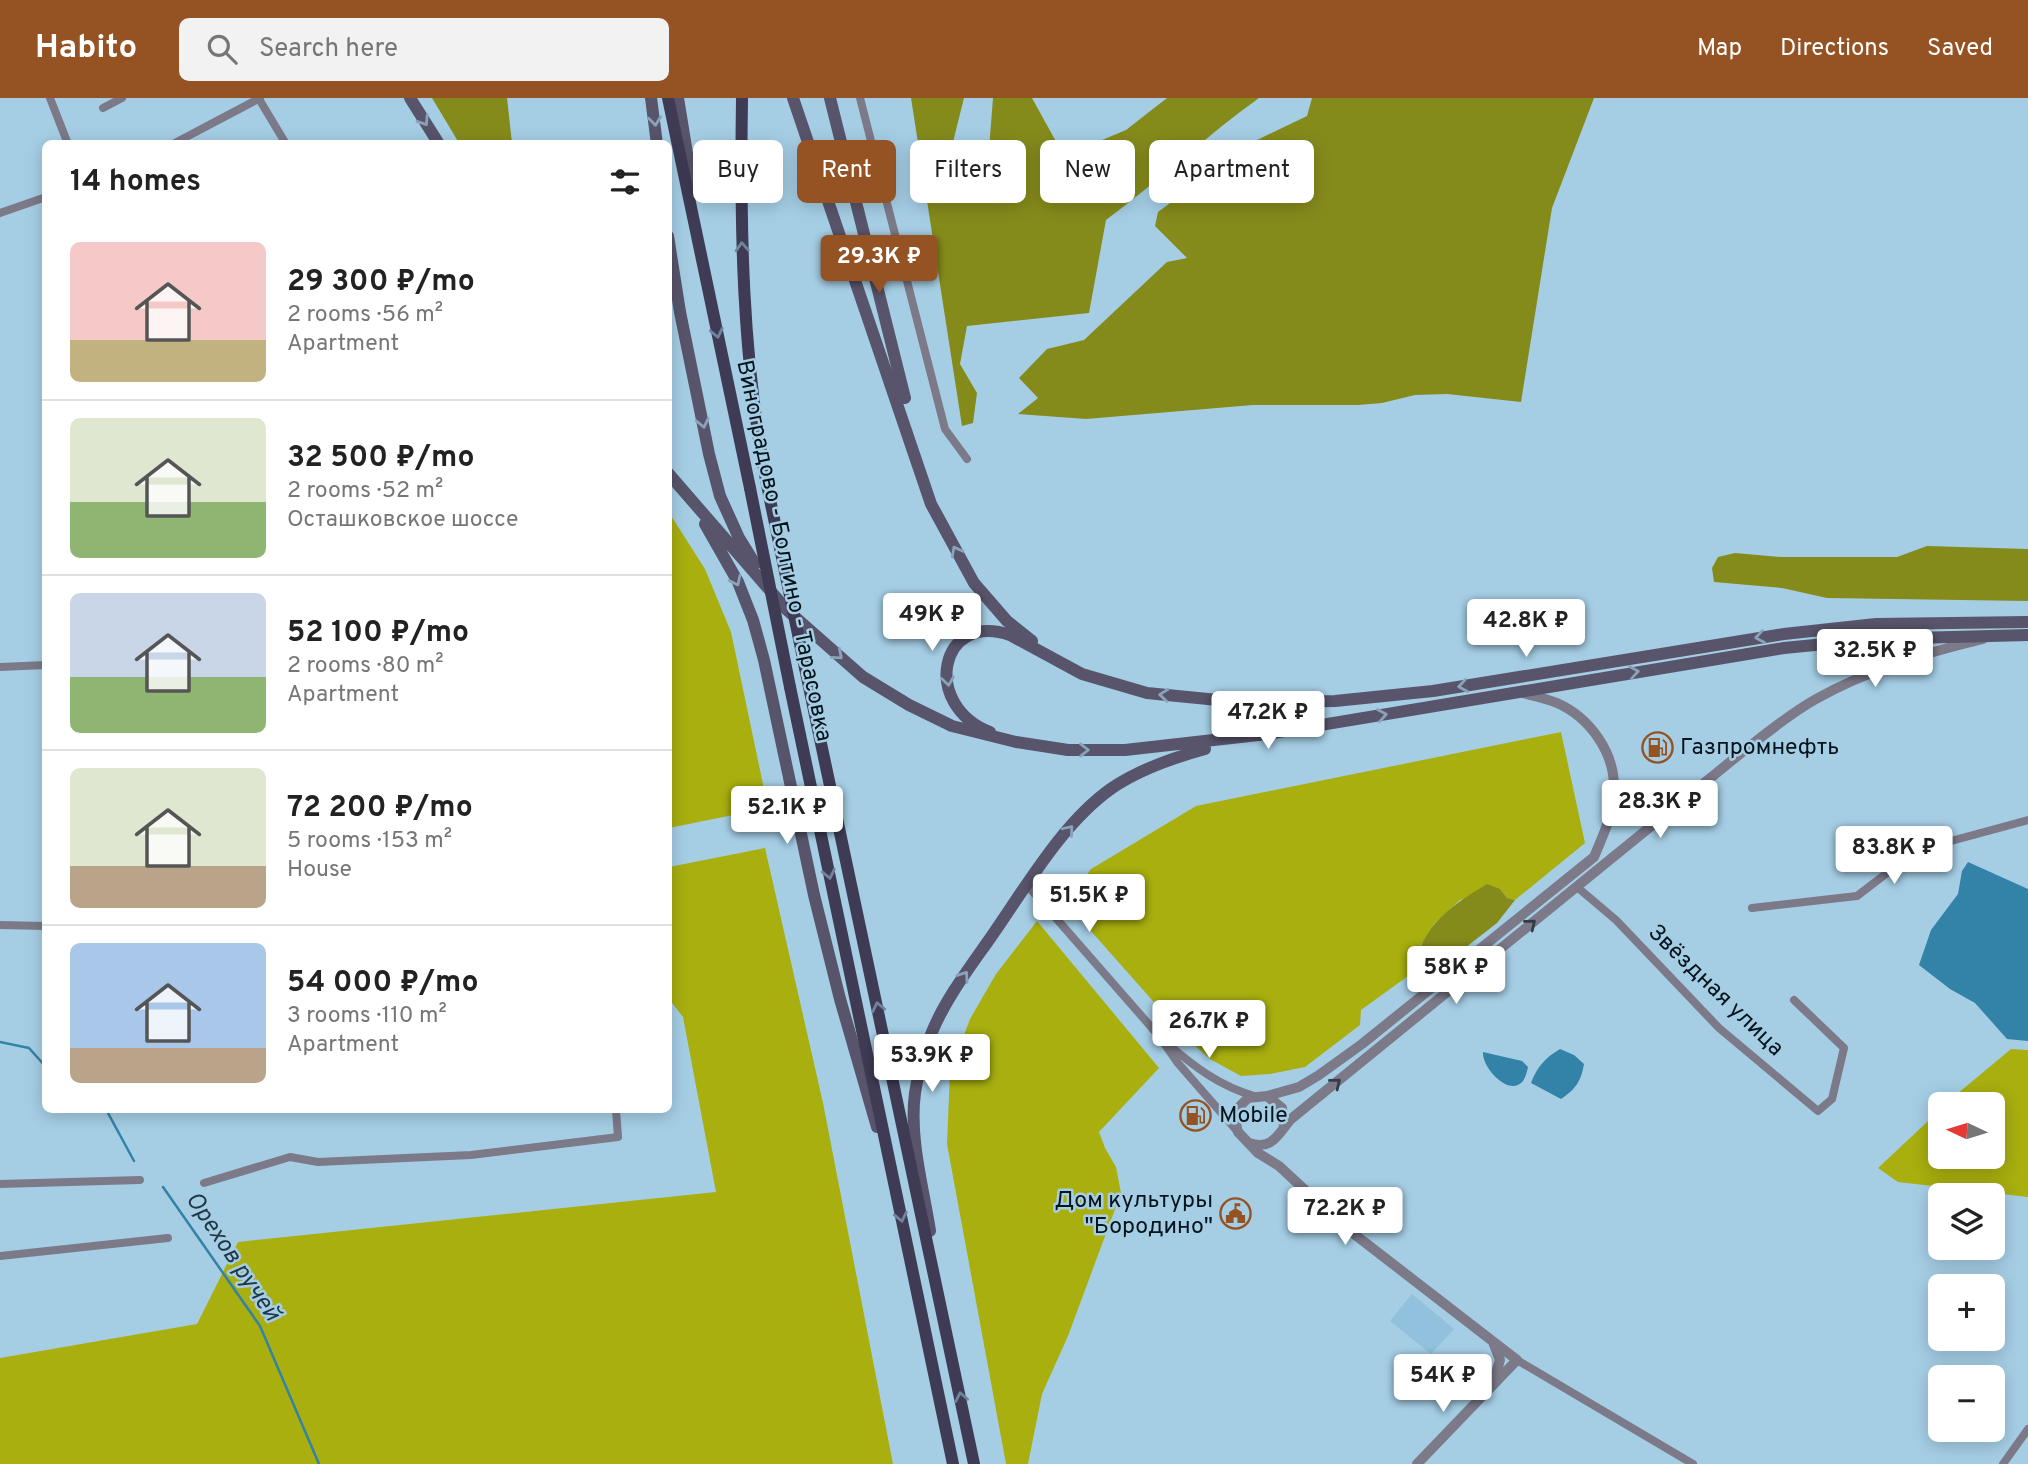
<!DOCTYPE html>
<meta charset="utf-8">
<style>
body{margin:0;font-family:Overpass,sans-serif;background:#f2f2f2;color:#222;height:100vh;display:flex;flex-direction:column;font-size:26px;white-space:nowrap}
*{box-sizing:border-box;margin:0}
p{font-size:23px;color:#767676}
.icon{flex:none;width:38px;height:38px;fill:none;stroke:currentColor;stroke-width:2;stroke-linecap:round;stroke-linejoin:round}
.map{position:relative;flex:1;overflow:hidden}
.sheet{position:absolute;left:42px;top:42px;width:630px;height:973px;display:flex;flex-direction:column;background:#fff;border-radius:10px;box-shadow:0 4px 18px #0003}
.sheet>*{flex:none}
.hud{position:absolute;left:693px;top:42px;width:665px;height:63px;display:flex;gap:14px}
.needle{width:46px;rotate:274deg}
.tools{position:absolute;left:1928px;top:994px;display:grid;gap:14px}
.tools a{display:grid;place-items:center;width:77px;height:77px;border-radius:10px;background:#fff;box-shadow:0 4px 18px #0003;font-size:35px}
.price{position:absolute;translate:-50% -60px;padding:0 16px;border-radius:7px;background:#fff;color:#222;font-size:23px;line-height:46px;filter:drop-shadow(0 2px 4px #0008)}
.price::after{content:'';position:absolute;left:50%;top:42px;width:21px;height:16px;margin-left:-10px;background:inherit;clip-path:polygon(0 0,100% 0,50% 100%)}
.price.selected{background:#955222;color:#fff}
ul{padding:0;list-style:none}
li{display:flex;align-items:center;gap:21px;height:175px;padding:0 28px}
li+li{border-top:2px solid #e0e0e0}
li span{display:grid;place-items:center;flex:none;width:196px;height:140px;border-radius:10px;color:#555}
li>.icon{margin-inline-start:auto}
span .icon{width:84px;height:84px;fill:#fffc;stroke-width:1}
li b{font-size:30px}
h2{display:flex;justify-content:space-between;align-items:center;height:84px;padding:0 28px;font-size:30px}
.pill{padding:0 24px;border-radius:10px;background:#fff;box-shadow:0 4px 18px #0003;font-size:24px;line-height:63px}
.pill.selected{background:#955222;color:#fff}
header{display:flex;align-items:center;gap:42px;box-sizing:border-box;height:98px;padding:0 35px;background:#955222;color:#fff}
header strong{font-size:33px}
nav{display:flex;gap:38px;margin-inline-start:auto;font-size:24px}
.search{width:490px;height:63px;background:#f2f2f2;display:flex;align-items:center;gap:18px;box-sizing:border-box;padding:0 24px;border-radius:10px;color:#767676;font-size:26px}
.map>svg:first-child{display:block}
.built{fill:#91c1dc}
.green{fill:#a8af0f}
.forest{fill:#858b1b}
.water{fill:#3382a7}
.lines{fill:none;stroke-linecap:round;stroke-linejoin:round}
.stream{stroke:#3382a7;stroke-width:2.5}
.minor{stroke:#7c7989;stroke-width:8}
.tertiary{stroke:#7c7989;stroke-width:10}
.secondary{stroke:#58546b;stroke-width:12}
.primary{stroke:#403b55;stroke-width:12}
.primary-bridge{stroke:#403b55;stroke-width:12}
.oneway{stroke:#8aa3ba}
.oneway2{stroke:#72849d}
.oneway3{stroke:#353c47}
.labels{text-anchor:middle;dominant-baseline:central;stroke-width:5;stroke-linejoin:round;paint-order:stroke}
.street-label{font-size:23px;fill:#05131b;stroke:#a5cee5}
.poi-label{font-size:23px;fill:#05131b;stroke:#a5cee5;text-anchor:start}
.water-label{font-size:24px;font-style:italic;fill:#213946;stroke:#a5cee5}
</style>
<header>
<strong>Habito</strong>
<div class="search"><svg class="icon" aria-label="search" viewBox="0 0 24 24"><circle cx="10" cy="10" r="6"/><path d="M15 15l6 6"/></svg>Search here</div>
<nav><a>Map</a><a>Directions</a><a>Saved</a></nav>
</header>
<div class="map">
<svg width="2028" height="1366" viewBox="0 0 2028 1366">
<rect width="100%" height="100%" fill="#a5cee5"/>
<path class="built" d="M1412,1196L1454,1231L1431,1256L1390,1223Z"/>
<path class="green" d="M668,413L705,471L731,534L768,710L669,730Z
M1561,634L1585,745L1515,802L1507,800L1500,791L1460,802L1435,825L1417,853L1415,873L1361,912L1360,927L1305,969L1270,976L1241,978L1210,961L1184,938L1066,805L1091,771L1196,708Z
M765,750L823,1005L893,1366H0V1260L197,1226L238,1144L716,1094L683,919L669,901V769Z
M1037,823L1159,970L1099,1034L1105,1050L1116,1069L1121,1095L1068,1238L1042,1296L1028,1366H1006L947,1046L950,974L970,921L996,876Z
M2011,951L2028,952V1099L1898,1084L1878,1070L1941,1011V1059H1993V1006H1945Z"/>
<path class="forest" d="M432,0H507L512,45H459Z
M911,0H964L946,72L960,95L989,51L993,0H1032L1064,58L1126,32L1167,0H1259C1206,38 1159,83 1106,122L1089,215L967,228L960,266L977,295L973,325L962,328Z
M1312,0H1594L1552,110L1521,304L1447,296L1415,297L1382,305L1358,307H1253L1086,321L1018,316L1038,300L1019,280L1047,251L1084,242L1167,164L1187,160L1155,128L1158,114L1253,44L1307,18Z
M1927,448L2028,451V503L1827,500L1782,490L1714,484L1712,470L1718,459L1735,455L1781,459H1897Z
M1487,786L1500,791L1507,800L1515,802L1497,825L1420,885L1414,883C1415,833 1447,810 1487,786Z"/>
<path class="water" d="M1968,764L2028,791V943L2007,941L1975,905L1950,891L1919,867L1931,832L1958,796L1962,773Z
M1560,951L1574,957L1584,966C1581,983 1576,991 1561,1001L1531,985C1537,969 1545,960 1560,951Z
M1483,954L1522,963L1528,969C1527,974 1525,982 1521,985C1508,997 1482,970 1483,954Z"/>
<g class="lines">
<path class="stream" d="M0,944L29,950L46,969
M108,1015L134,1063
M163,1089L260,1228L319,1366"/>
<path class="minor" d="M50,0L68,46
M860,0L945,331L967,361
M259,1L286,46
M103,10L122,0
M173,46L260,0
M0,115L46,99
M0,569L46,567
M1027,787L1159,938L1177,964L1238,1034
M1577,789L1616,822L1719,930L1818,1013L1832,1001L1844,950L1794,902
M1752,810L1857,798L1904,762L1929,749L2028,722
M0,827L46,828
M1169,947C1196,970 1220,988 1254,998
M204,1085L290,1059L318,1064L471,1057L618,1039L616,1012
M0,1086L140,1082
M0,1158L168,1140
M1517,1262L1693,1366
M2003,1366L2028,1331"/>
<path class="tertiary" d="M1267,998L1282,1010L1284,1030
M1249,1045C1272,1053 1278,1036 1291,1021L1746,651C1769,633 1791,615 1816,601C1868,572 1925,555 1983,541
M1493,1244L1500,1262L1494,1282
M1417,1366L1517,1262L1345,1129L1279,1068L1258,1055L1238,1034L1235,1021L1239,1009L1248,1000L1267,998L1299,989L1319,977L1362,946L1594,759C1603,738 1614,714 1614,691C1615,654 1589,619 1557,605C1545,600 1532,598 1520,594"/>
<path class="secondary" d="M410,0L439,46
M651,0L657,46
M678,0L692,86
M793,0L931,406L974,485L1007,523L1032,543
M830,0L905,300
M668,138L680,214L709,356L720,398L739,440L755,466
M668,375L787,512L863,579L909,607L952,628L1016,644L1068,652H1125L1267,636L1784,550L1876,541L2028,537
M705,426L738,484L753,522L764,562L814,797L840,901L877,1029
M990,634C921,607 939,513 1010,537L1082,576L1147,595L1238,604L1335,603L1433,593L1784,536L1876,526L2028,524
M930,1133C923,1088 909,1040 915,995C918,975 924,953 932,934C946,900 970,869 991,839C1026,789 1062,725 1112,690C1140,671 1172,660 1205,651"/>
<path class="primary" d="M668,0L750,390
M742,0C740,129 742,260 767,387
M805,570L974,1366
M790,589L953,1366"/>
<path class="primary-bridge" d="M767,387L805,570
M750,390L790,589"/>
</g>
<defs><path id="oneway-chevron" d="M-2-3.5L2.5 0L-2 3.5" fill="none" stroke-width="1.6" stroke-linecap="round" stroke-linejoin="round" transform="scale(1.75)"/></defs>
<g class="oneway">
<use href="#oneway-chevron" transform="translate(424 23) rotate(57)"/>
<use href="#oneway-chevron" transform="translate(655 23) rotate(83)"/>
<use href="#oneway-chevron" transform="translate(703 325) rotate(78)"/>
<use href="#oneway-chevron" transform="translate(956 453) rotate(-118)"/>
<use href="#oneway-chevron" transform="translate(736 483) rotate(64)"/>
<use href="#oneway-chevron" transform="translate(1760 539) rotate(171)"/>
<use href="#oneway-chevron" transform="translate(838 557) rotate(41)"/>
<use href="#oneway-chevron" transform="translate(1634 574) rotate(-9)"/>
<use href="#oneway-chevron" transform="translate(948 583) rotate(82)"/>
<use href="#oneway-chevron" transform="translate(1463 588) rotate(171)"/>
<use href="#oneway-chevron" transform="translate(1164 597) rotate(-175)"/>
<use href="#oneway-chevron" transform="translate(1382 617) rotate(-10)"/>
<use href="#oneway-chevron" transform="translate(1084 652)"/>
<use href="#oneway-chevron" transform="translate(1069 732) rotate(-50)"/>
<use href="#oneway-chevron" transform="translate(964 878) rotate(-55)"/>
</g>
<g class="oneway2">
<use href="#oneway-chevron" transform="translate(742 149) rotate(-93)"/>
<use href="#oneway-chevron" transform="translate(717 235) rotate(78)"/>
<use href="#oneway-chevron" transform="translate(829 776) rotate(78)"/>
<use href="#oneway-chevron" transform="translate(878 909) rotate(-102)"/>
<use href="#oneway-chevron" transform="translate(901 1119) rotate(78)"/>
<use href="#oneway-chevron" transform="translate(961 1299) rotate(-101)"/>
</g>
<g class="oneway3">
<use href="#oneway-chevron" transform="translate(1531 826) rotate(-39)"/>
<use href="#oneway-chevron" transform="translate(1336 985) rotate(-39)"/>
</g>
<defs>
<symbol id="fuel-ring" viewBox="-11 -11 22 22"><circle r="9.5" fill="#a5cee5" stroke="#955222" stroke-width="1.5"/><path d="M-5.5-6h7V0h2V4h1.3V-2.5L3-4.5l.8-.8L6-3V5H2.5V1h-1V6h-7ZM-4.2-4.7v3.2H.2V-4.7Z" fill="#955222"/></symbol>
<symbol id="civic-ring" viewBox="-11 -11 22 22"><circle r="9.5" fill="#a5cee5" stroke="#955222" stroke-width="1.5"/><path d="M-.6-6.5H3V-4.5H.6V-3L4-1V1h2V6H-6V1h2V-1L-.6-3ZM-1.2 2.5V6h2.4V2.5Z" fill="#955222"/></symbol>
</defs>
<g fill-rule="evenodd">
<use href="#fuel-ring" x="1640" y="632" width="35" height="35"/>
<use href="#fuel-ring" x="1178" y="1000" width="35" height="35"/>
<use href="#civic-ring" x="1218" y="1098" width="35" height="35"/>
</g>
<g class="labels">
<g class="street-label">
<text transform="translate(783 453) rotate(78)">Виноградово - Болтино - Тарасовка</text>
<text transform="translate(1715 893) rotate(44)">Звёздная улица</text>
</g>
<g class="poi-label">
<text x="1680" y="650">Газпромнефть</text>
<text x="1219" y="1018">Mobile</text>
<text x="1213" y="1103" text-anchor="end">Дом культуры<tspan x="1213" dy="26">"Бородино"</tspan></text>
</g>
<g class="water-label">
<text transform="translate(232 1159) rotate(56)">Орехов ручей</text>
</g>
</g>
</svg>
<div class="tools">
<a><svg class="needle" viewBox="-14 -14 28 28"><path d="M0-13l5 13h-10z" fill="#e53935"/><path d="M0 13l5-13h-10z" fill="#767676"/></svg></a>
<a><svg class="icon" aria-label="layers" viewBox="0 0 24 24"><path d="M12 4l9 5-9 5-9-5zM3 14l9 5 9-5"/></svg></a>
<a>+</a>
<a>−</a>
</div>
<b class="price selected" style="left:879px;top:197px">29.3K ₽</b>
<b class="price" style="left:932px;top:555px">49K ₽</b>
<b class="price" style="left:1526px;top:561px">42.8K ₽</b>
<b class="price" style="left:1875px;top:591px">32.5K ₽</b>
<b class="price" style="left:1268px;top:653px">47.2K ₽</b>
<b class="price" style="left:1660px;top:742px">28.3K ₽</b>
<b class="price" style="left:787px;top:748px">52.1K ₽</b>
<b class="price" style="left:1894px;top:788px">83.8K ₽</b>
<b class="price" style="left:1089px;top:836px">51.5K ₽</b>
<b class="price" style="left:1456px;top:908px">58K ₽</b>
<b class="price" style="left:1209px;top:962px">26.7K ₽</b>
<b class="price" style="left:932px;top:996px">53.9K ₽</b>
<b class="price" style="left:1345px;top:1149px">72.2K ₽</b>
<b class="price" style="left:1443px;top:1316px">54K ₽</b>
<div class="hud">
<a class="pill">Buy</a>
<a class="pill selected">Rent</a>
<a class="pill">Filters</a>
<a class="pill">New</a>
<a class="pill">Apartment</a>
</div>
<section class="sheet">
<h2>14 homes<svg class="icon" aria-label="filters" viewBox="0 0 24 24"><path d="M4 7h16M4 17h16"/><circle cx="9" cy="7" r="2"/><circle cx="15" cy="17" r="2"/></svg></h2>
<ul>
<li><span style="background:linear-gradient(#f6c9c9 70%,#c2b280 0)"><svg class="icon" aria-label="home" viewBox="0 0 24 24"><path d="M3 11l9-7 9 7M6 9v11h12V9"/></svg></span><div><b>29 300 ₽/mo</b><p>2 rooms · 56 m²</p><p>Apartment</p></div></li>
<li><span style="background:linear-gradient(#dfe7d0 60%,#8fb573 0)"><svg class="icon" aria-label="home" viewBox="0 0 24 24"><path d="M3 11l9-7 9 7M6 9v11h12V9"/></svg></span><div><b>32 500 ₽/mo</b><p>2 rooms · 52 m²</p><p>Осташковское шоссе</p></div></li>
<li><span style="background:linear-gradient(#c9d6e8 60%,#8fb573 0)"><svg class="icon" aria-label="home" viewBox="0 0 24 24"><path d="M3 11l9-7 9 7M6 9v11h12V9"/></svg></span><div><b>52 100 ₽/mo</b><p>2 rooms · 80 m²</p><p>Apartment</p></div></li>
<li><span style="background:linear-gradient(#dfe7d0 70%,#b9a48a 0)"><svg class="icon" aria-label="home" viewBox="0 0 24 24"><path d="M3 11l9-7 9 7M6 9v11h12V9"/></svg></span><div><b>72 200 ₽/mo</b><p>5 rooms · 153 m²</p><p>House</p></div></li>
<li><span style="background:linear-gradient(#a9c7e8 75%,#b9a48a 0)"><svg class="icon" aria-label="home" viewBox="0 0 24 24"><path d="M3 11l9-7 9 7M6 9v11h12V9"/></svg></span><div><b>54 000 ₽/mo</b><p>3 rooms · 110 m²</p><p>Apartment</p></div></li>
</ul>
</section>
</div>
